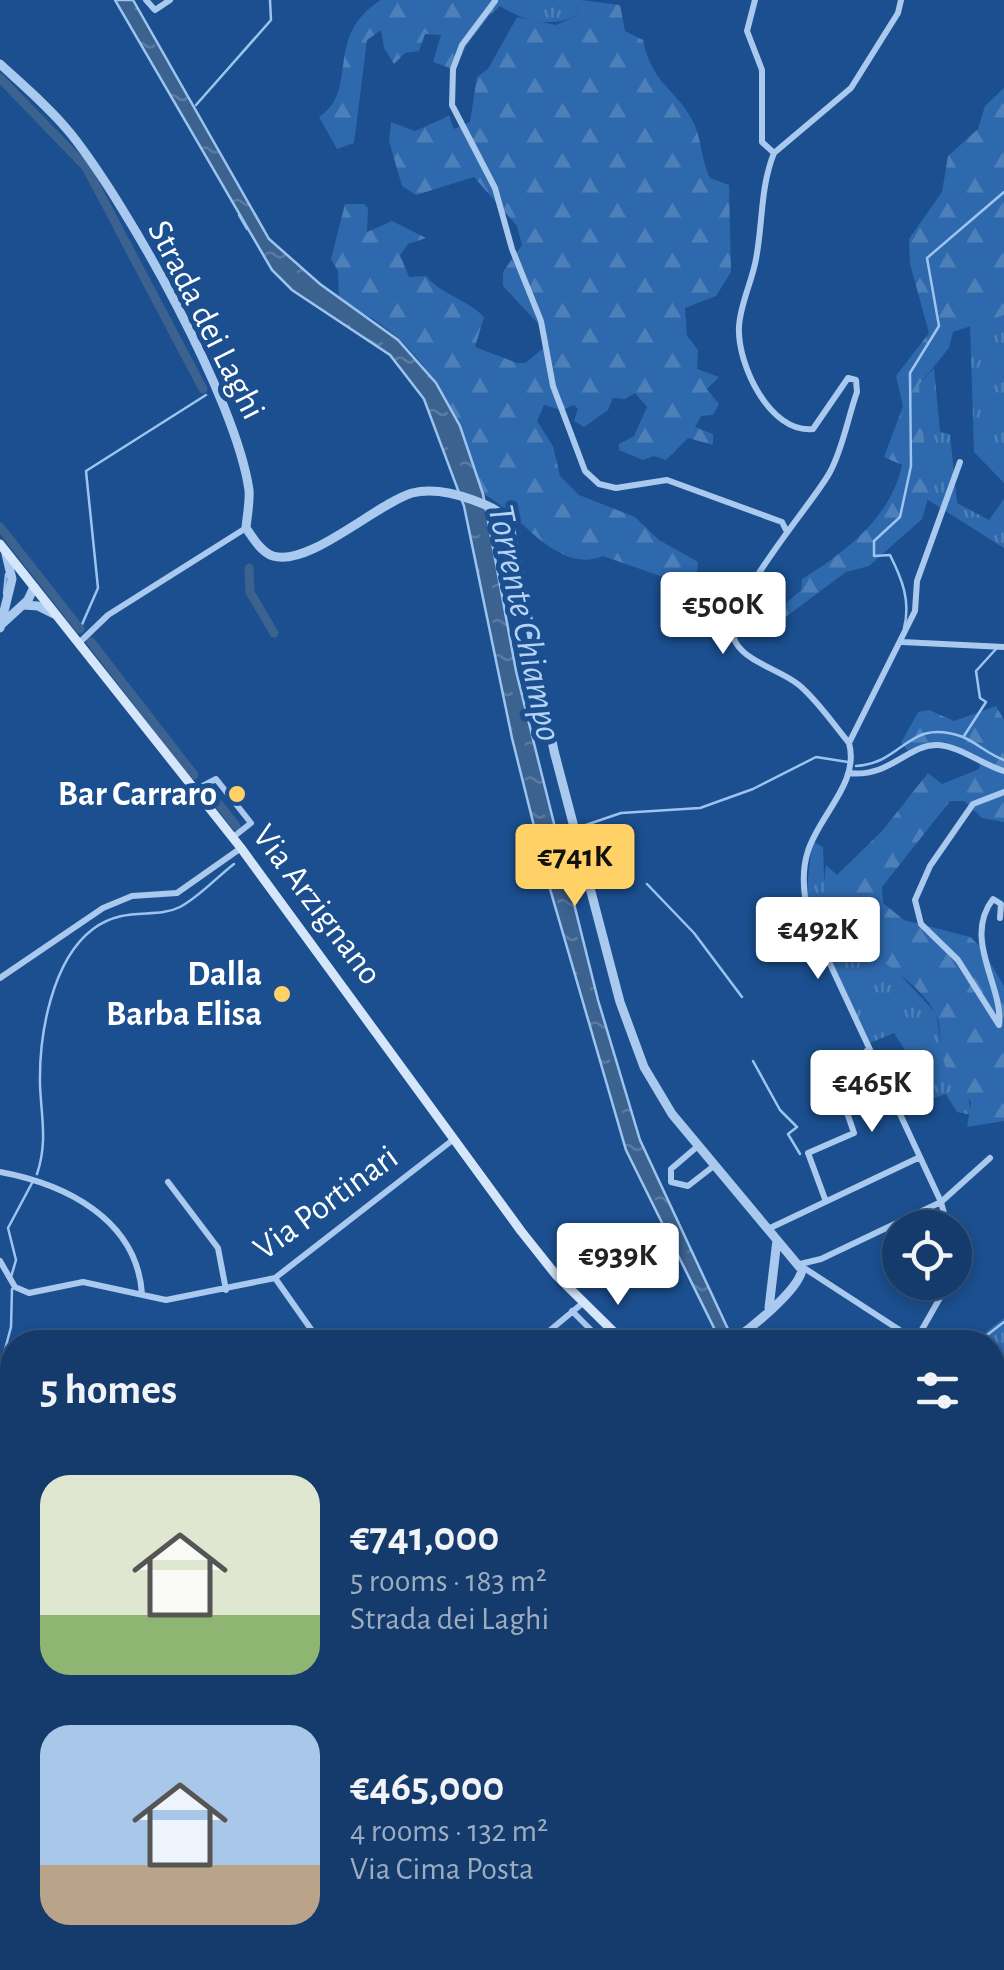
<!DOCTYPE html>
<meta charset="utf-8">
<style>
body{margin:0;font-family:"Alegreya Sans",sans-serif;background:#214673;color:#f1f3f6;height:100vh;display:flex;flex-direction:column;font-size:38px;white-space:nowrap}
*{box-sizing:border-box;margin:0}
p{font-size:32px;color:#9dadc1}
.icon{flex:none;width:55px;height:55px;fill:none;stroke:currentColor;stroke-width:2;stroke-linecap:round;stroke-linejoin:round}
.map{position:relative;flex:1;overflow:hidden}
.details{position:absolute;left:0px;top:1330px;width:1005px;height:640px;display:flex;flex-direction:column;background:#143b6b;border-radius:40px 40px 0 0;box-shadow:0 5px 15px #0003,0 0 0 2px #33557e}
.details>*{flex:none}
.buttons{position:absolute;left:882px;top:1210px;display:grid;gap:20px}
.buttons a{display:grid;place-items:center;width:90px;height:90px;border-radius:50%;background:#143b6b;box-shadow:0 5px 15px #0003,0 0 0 2px #33557e;font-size:50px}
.price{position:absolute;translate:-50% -85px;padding:0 22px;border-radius:10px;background:#fff;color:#222;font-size:32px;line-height:65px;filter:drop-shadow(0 2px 5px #0008)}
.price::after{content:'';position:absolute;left:50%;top:60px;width:30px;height:22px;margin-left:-15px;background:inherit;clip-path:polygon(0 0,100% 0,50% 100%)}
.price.on{background:#ffd166;color:#111}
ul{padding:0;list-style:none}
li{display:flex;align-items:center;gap:30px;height:250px;padding:0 40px}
li span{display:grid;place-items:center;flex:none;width:280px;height:200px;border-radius:30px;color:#555}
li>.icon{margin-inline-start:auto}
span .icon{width:120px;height:120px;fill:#fffc;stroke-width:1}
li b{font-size:42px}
h2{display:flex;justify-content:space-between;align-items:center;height:120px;padding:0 40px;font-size:42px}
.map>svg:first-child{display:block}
.grass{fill:url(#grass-tufts)}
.forest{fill:url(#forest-firs)}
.water{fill:url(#water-ripples);stroke:#9cc4f0;stroke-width:2.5}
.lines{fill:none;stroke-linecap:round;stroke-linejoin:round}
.stream{stroke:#9cc4f0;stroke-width:2.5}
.canal{stroke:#3c6290;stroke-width:9}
.minor{stroke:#a9c9ee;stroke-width:6}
.tertiary{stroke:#a9c9ee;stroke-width:9}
.secondary{stroke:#d6e6fa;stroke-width:9}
.poi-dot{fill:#ffd166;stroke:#1b4f8f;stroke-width:4}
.labels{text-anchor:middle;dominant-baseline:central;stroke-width:10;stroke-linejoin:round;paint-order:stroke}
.street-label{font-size:35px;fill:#fff;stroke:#1b4f8f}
.poi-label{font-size:35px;font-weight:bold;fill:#fff;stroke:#1b4f8f;text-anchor:end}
.water-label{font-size:38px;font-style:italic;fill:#b5d3f5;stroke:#1b4f8f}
</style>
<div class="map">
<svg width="1004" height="1970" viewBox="0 0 1004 1970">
<defs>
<pattern id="grass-tufts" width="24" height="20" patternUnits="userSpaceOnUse" patternTransform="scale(2.5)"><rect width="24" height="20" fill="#2e69ad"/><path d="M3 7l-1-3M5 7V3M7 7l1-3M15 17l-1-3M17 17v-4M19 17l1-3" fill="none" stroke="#4d80b9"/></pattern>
<pattern id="forest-firs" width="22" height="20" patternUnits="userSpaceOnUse" patternTransform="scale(2.5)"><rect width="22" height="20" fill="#2e69ad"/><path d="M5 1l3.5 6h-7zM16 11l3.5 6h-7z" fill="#4d80b9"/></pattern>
<pattern id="water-ripples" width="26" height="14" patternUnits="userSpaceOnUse" patternTransform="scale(2.5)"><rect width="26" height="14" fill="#3c6290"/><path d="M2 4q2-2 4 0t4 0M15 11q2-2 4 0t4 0" fill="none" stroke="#597aa1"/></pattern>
</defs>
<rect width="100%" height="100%" fill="#1b4f8f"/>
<path class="grass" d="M465,0H581L576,16C550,28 524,21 500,6L489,16Z
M1004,315V483L974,452L970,324Z
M934,368L940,432L950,434L957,503L989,520L1004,499V548L928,500L919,385Z
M812,841L823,847L824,879L869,953L891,965L936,1013L944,1063L968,1095L971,1115L957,1112L946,1094L928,1100L917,1069L894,1033L870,1043L811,919L806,899Z
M1004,1318V1426L1001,1428L993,1420L992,1342H973Z
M275,1958H626L627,1970H278Z"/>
<path class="forest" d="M381,0H465L489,16L466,46L455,70L433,62L441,35L425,34L419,51L405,53L394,64L384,48L381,30L367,40L354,143L337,149L319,117C361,89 322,37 381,0Z
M581,0L620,5L625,31L643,40C653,88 678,88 695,126C702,142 701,160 710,178L729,185L731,272L716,296L685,308L687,336L698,350L697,369L719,377L707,389L719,404L713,415L701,416L695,427L713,434V445L688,438L666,460L654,456L643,460L619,450V444L634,436L647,407L635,393L625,399L613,398L608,410L584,427L574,421L578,409L574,405L562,410L544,405L537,421L553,446L560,476L579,495L635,517L659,540L698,562L697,575L680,583L603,556C556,576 518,510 483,494C461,429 438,364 379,323C367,314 352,308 339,299L338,271L331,259L345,204H364L368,208L367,232L392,221L426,238L408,244L400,255L409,277L426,276C442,295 467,299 484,317L475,347L517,363H525L545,347L544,330L503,286V272L522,245L517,226L474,177L416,195L402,186L389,141L391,122L415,131L449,116L454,129L470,122L477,77L488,69L517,17L556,25L576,16Z
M1004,88V315L953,332L949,348L919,385L929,495L922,519L869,566L846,572L783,619V606L801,590L802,579C846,552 891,517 902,465L884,457L903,406L896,376L929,333L910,264L909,239L942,192L948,156L978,129L985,106Z
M996,706L1004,720V822L982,818L964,801H950L882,887L883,903L904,920L970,937L981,947L1004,986V1121L967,1127L971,1103C965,1088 951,1079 945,1065C938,1049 943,1027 935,1012C903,956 812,942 826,865L837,875L882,831L928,773L942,784L979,769L981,760L945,742L910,753L901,743L918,712L929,710L954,721Z
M626,1958H745L756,1970H627Z"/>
<path class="water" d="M115,0H133L269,239L320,284L398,340L436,383L460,426L483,494L516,671L598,1000L640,1140L734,1342H721L626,1150L548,882L512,738L464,506L424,399L390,355L292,290L272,270Z"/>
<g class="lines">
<path class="stream" d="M196,105L271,20L270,0
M239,215L247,229
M4,594L6,574
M904,628C911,601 902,579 890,555L874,556V541L900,517L911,466L910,373L939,326L927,258L1004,192
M80,629L98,588L86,471L206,395
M964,736L986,702L980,698L976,671L996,649
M856,766C905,763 907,717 963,737C977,743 989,755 1004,760
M580,827L621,813L700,808L753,789L816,757L848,762
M647,884L694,933L742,997
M753,1061L780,1110L797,1127L788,1134L800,1154
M37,1174C48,1141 41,1116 40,1084C39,1034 52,960 93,929C126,905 154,920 180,907C199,897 217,877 234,864
M11,1277L16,1260L8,1228L32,1183
M978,1342L1004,1322
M0,1368L11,1327L12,1289
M992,1686L1004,1694
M992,1741L1004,1765
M216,1958V1970"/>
<path class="canal" d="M0,78L86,167L203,389
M0,527L80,629
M249,568L250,592L274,633
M91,642L194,775
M208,790L236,826"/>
<path class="minor" d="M146,0L155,10L170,0
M755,0L747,31L762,70V142L774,153L851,88L898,13L901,0
M495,1L462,45L453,69L452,105L495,188L512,249L541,321L553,386L585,471L599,484L616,488L667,480L782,522L786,530
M774,153C760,188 763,223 756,259C752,282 740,304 739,327C737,364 770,434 813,429L848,378L856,380L857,392C848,417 843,448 830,472C814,503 716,611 736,643C748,663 781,670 799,685C818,701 834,725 849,743
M902,642L1004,647
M79,643L108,615L246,528
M849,743C860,783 819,815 808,851C801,872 804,899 810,921L941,1202L948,1228
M849,743L915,611L917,581L960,462
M848,773C891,778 907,744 938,745C959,746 983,765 1004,771
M195,790L216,779L251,823L232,838
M1000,918L1001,904L993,899C962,939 1004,987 999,1025L958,960L921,924L915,900L930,866L973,804L1004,792
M0,978L103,908L132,896L177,893L241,848
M698,1146L671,1169V1182L688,1186L715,1165
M0,1172C65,1184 137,1219 142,1294
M168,1182L218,1248L226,1290
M825,1199L808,1153L854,1133C839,1087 830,1084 869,1049
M768,1229L920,1157
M0,1261L15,1287L29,1293L83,1282L166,1300L275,1278L454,1139
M800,1264L821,1259L941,1202L990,1158
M801,1266L918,1342
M275,1278L320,1342
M572,1311L603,1342
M916,1340L949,1282
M536,1342L584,1302
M0,1481L12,1483
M992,1638L1004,1642
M63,1958L75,1970
M87,1958L104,1970
M831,1958L838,1970"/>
<path class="tertiary" d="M0,64C24,86 51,109 71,134C129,207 236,400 249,490C250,502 247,516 246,528C253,538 261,552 273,556C309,567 376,504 412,493C432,488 454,493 473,500C489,506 501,510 510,525L554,751L620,1002L644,1067L672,1114L802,1270C798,1291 750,1329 731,1342
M24,605L38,606L54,614
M2,624L28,600L34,587
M0,628L12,579L6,554
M769,1308L777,1240"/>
<path class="secondary" d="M0,544L241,848L521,1231L556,1275L624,1342
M992,1876L1004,1893"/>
</g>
<g class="poi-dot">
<circle cx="237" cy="794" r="10"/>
<circle cx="282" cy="994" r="10"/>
</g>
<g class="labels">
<g class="street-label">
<text transform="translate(206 320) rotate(63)">Strada dei Laghi</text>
<text transform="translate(317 905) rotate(53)">Via Arzignano</text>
<text transform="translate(326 1203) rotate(-36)">Via Portinari</text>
</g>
<g class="poi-label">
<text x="217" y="794">Bar Carraro</text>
<text x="262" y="974">Dalla<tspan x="262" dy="40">Barba Elisa</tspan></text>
</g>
<g class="water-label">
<text transform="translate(524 623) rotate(78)">Torrente Chiampo</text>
</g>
</g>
</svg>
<div class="buttons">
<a><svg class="icon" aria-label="locate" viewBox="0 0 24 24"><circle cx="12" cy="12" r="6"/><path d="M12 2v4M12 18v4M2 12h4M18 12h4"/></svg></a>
</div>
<b class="price" style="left:723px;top:657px">€500K</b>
<b class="price on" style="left:575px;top:909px">€741K</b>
<b class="price" style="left:818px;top:982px">€492K</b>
<b class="price" style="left:872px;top:1135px">€465K</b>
<b class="price" style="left:618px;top:1308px">€939K</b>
<section class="details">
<h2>5 homes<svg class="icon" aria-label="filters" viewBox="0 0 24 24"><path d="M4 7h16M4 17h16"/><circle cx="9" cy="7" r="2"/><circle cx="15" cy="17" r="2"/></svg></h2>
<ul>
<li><span style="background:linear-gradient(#dfe7d0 70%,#8fb573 0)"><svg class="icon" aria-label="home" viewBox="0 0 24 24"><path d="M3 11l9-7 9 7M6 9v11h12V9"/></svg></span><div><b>€741,000</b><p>5 rooms · 183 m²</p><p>Strada dei Laghi</p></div></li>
<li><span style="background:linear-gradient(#a9c7e8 70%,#b9a48a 0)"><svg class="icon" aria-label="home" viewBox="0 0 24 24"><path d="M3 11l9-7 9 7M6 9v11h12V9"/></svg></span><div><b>€465,000</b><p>4 rooms · 132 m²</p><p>Via Cima Posta</p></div></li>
</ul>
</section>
</div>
